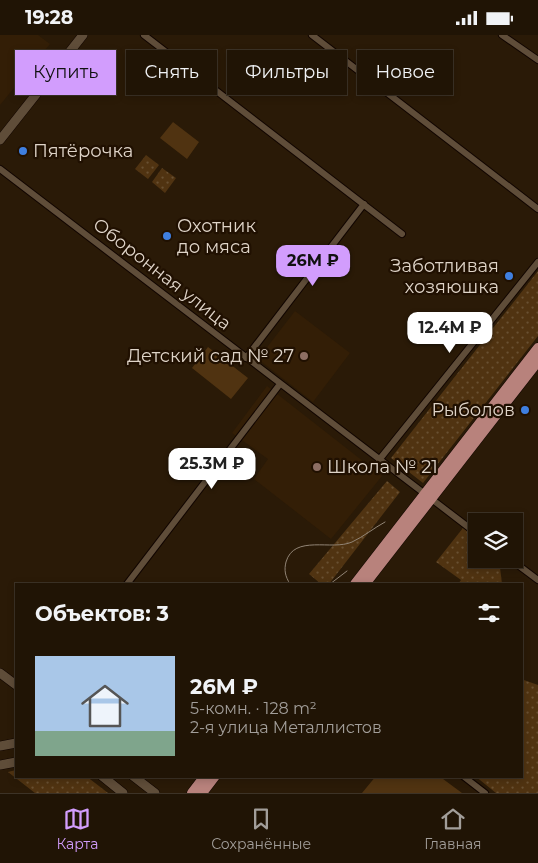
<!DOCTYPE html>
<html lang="ru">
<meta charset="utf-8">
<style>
body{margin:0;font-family:Montserrat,sans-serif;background:#281d0f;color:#f1f3f6;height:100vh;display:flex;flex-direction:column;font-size:19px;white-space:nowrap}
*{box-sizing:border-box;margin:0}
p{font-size:16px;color:#a29e9a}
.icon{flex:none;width:28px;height:28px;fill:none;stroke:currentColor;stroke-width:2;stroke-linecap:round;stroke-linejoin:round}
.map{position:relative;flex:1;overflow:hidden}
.details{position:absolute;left:15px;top:548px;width:508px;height:195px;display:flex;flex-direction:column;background:#201405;border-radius:0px;box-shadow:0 2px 8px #0003,0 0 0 1px #3d3327}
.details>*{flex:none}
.banner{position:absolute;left:15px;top:15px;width:509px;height:45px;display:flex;gap:10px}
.fabs{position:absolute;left:468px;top:478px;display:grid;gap:10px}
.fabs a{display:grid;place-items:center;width:55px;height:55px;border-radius:0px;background:#201405;box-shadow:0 2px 8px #0003,0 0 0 1px #3d3327;font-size:25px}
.price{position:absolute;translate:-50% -42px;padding:0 11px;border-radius:10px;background:#fff;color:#222;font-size:16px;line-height:32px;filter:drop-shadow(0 1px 2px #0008)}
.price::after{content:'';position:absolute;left:50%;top:30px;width:15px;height:11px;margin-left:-8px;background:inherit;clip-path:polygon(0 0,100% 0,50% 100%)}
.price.on{background:#d29dfd;color:#111}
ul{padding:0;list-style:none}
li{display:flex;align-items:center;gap:15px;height:125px;padding:0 20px}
li span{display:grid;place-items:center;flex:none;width:140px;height:100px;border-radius:0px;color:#555}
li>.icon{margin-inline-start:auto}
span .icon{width:60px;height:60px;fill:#fffc;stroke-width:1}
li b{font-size:21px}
h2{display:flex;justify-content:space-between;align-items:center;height:60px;padding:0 20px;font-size:21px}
.tag{padding:0 18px;border-radius:0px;background:#201405;box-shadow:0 2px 8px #0003,0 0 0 1px #3d3327;font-size:18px;line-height:45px}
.tag.on{background:#d29dfd;color:#111}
.status{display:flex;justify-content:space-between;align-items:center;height:35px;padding:0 25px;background:#201405;direction:ltr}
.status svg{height:14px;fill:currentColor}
.dock{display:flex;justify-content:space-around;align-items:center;height:70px;border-top:1px solid #3d3327;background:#201405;font-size:14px;color:#a29e9a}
.dock a{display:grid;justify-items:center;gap:2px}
.dock .on{color:#d29dfd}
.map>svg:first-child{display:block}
.built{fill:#331e06}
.green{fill:url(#green-dots)}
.pitch{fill:#503311}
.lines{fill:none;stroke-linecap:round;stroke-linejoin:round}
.street-casing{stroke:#110500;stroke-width:8}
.secondary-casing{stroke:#110500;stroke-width:10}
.primary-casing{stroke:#110500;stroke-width:11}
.street{stroke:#5f4d39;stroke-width:6}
.secondary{stroke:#5f4d39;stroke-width:9}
.primary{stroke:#b8827c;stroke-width:10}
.tram{stroke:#918475;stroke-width:1}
.shop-dot{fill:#3f7fe0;stroke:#201001;stroke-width:2}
.education-dot{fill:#8d6e63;stroke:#201001;stroke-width:2}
.labels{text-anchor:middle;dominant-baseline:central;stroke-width:4.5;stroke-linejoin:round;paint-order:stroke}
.poi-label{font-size:18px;fill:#dfd4c8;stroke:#201001;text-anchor:start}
.street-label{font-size:18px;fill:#dfd4c8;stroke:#201001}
</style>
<div class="status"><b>19:28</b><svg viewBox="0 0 49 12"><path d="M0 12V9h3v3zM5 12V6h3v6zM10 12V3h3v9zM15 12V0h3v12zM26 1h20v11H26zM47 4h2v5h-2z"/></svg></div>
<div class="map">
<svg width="538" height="758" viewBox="0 0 538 758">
<defs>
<pattern id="green-dots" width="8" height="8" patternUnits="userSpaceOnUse" patternTransform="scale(1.25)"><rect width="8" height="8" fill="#503311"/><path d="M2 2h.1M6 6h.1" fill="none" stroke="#695032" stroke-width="1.8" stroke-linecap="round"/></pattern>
</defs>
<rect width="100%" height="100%" fill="#2a1a07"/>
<path class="built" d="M0,0H38L50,9L0,70Z
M295,276L350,318L313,367L258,324Z
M267,351L382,441L331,504L254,444L268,424L232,398Z"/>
<path class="green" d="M146,120L159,130L148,144L135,134Z
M162,133L176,143L165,158L152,147Z
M538,236V301L423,448L391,423Z
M387,446L400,457L329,549H321L309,539Z
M463,493L476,502V524H499L502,549H458L461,545L436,527Z
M521,644L538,650V758H496L475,741H521Z
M16,735V741H86L108,758H35L8,737Z"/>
<path class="pitch" d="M173,87L199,107L187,124L160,103Z
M208,312L248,343L231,364L192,333Z
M376,741H439L462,758H362Z"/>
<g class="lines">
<defs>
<path id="street" d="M144,0L402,199
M312,0L538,174
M502,0L538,25
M0,134L476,498
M246,323L364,169
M379,425L538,227
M510,524L538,545
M127,549L280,349
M463,741L485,758"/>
<path id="secondary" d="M0,105L83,0
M0,638L16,650
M0,711L16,708
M0,730L16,727
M102,741L123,758
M133,741L155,758"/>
<path id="primary" d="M355,549L538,313
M365,549L538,326
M192,758L205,741
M202,758L215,741"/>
</defs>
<use href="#street" class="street-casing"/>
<use href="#secondary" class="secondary-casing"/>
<use href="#primary" class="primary-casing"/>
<use href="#street" class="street"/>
<use href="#secondary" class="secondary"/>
<use href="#primary" class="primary"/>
<path class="tram" d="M290,549C285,541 284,535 286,527C294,499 332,516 352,507C363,502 374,493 385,487
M330,549L347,536"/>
</g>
<g class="shop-dot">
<circle cx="23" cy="116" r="5"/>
<circle cx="167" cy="201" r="5"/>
<circle cx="509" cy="241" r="5"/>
<circle cx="525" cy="375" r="5"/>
</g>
<g class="education-dot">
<circle cx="304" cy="321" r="5"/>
<circle cx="317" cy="432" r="5"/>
</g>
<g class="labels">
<g class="poi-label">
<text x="33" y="116">Пятёрочка</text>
<text x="177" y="191">Охотник<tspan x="177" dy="21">до мяса</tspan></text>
<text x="499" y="231" text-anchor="end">Заботливая<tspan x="499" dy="21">хозяюшка</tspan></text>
<text x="294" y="321" text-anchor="end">Детский сад № 27</text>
<text x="515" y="375" text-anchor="end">Рыболов</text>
<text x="327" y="432">Школа № 21</text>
</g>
<g class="street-label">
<text transform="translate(162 239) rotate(38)">Оборонная улица</text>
</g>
</g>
</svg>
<div class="fabs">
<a><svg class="icon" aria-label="layers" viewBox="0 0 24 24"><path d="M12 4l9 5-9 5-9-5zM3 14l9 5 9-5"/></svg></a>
</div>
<b class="price on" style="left:313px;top:252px">26M ₽</b>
<b class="price" style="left:450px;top:319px">12.4M ₽</b>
<b class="price" style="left:212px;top:455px">25.3M ₽</b>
<div class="banner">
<a class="tag on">Купить</a>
<a class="tag">Снять</a>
<a class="tag">Фильтры</a>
<a class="tag">Новое</a>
</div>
<section class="details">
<h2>Объектов: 3<svg class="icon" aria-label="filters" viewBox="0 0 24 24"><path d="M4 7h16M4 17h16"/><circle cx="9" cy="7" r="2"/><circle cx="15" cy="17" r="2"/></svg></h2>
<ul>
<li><span style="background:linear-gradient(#a9c7e8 75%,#7fa58c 0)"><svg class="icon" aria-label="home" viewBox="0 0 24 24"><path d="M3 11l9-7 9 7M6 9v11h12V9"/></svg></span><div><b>26M ₽</b><p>5-комн. · 128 m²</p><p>2-я улица Металлистов</p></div></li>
</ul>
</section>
</div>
<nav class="dock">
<a class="on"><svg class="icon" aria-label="map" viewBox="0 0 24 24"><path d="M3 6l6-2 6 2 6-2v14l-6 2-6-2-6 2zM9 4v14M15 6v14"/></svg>Карта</a>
<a><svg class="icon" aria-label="saved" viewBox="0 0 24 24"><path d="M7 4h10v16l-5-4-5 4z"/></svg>Сохранённые</a>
<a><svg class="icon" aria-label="home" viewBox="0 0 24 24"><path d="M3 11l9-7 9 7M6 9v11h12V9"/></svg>Главная</a>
</nav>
